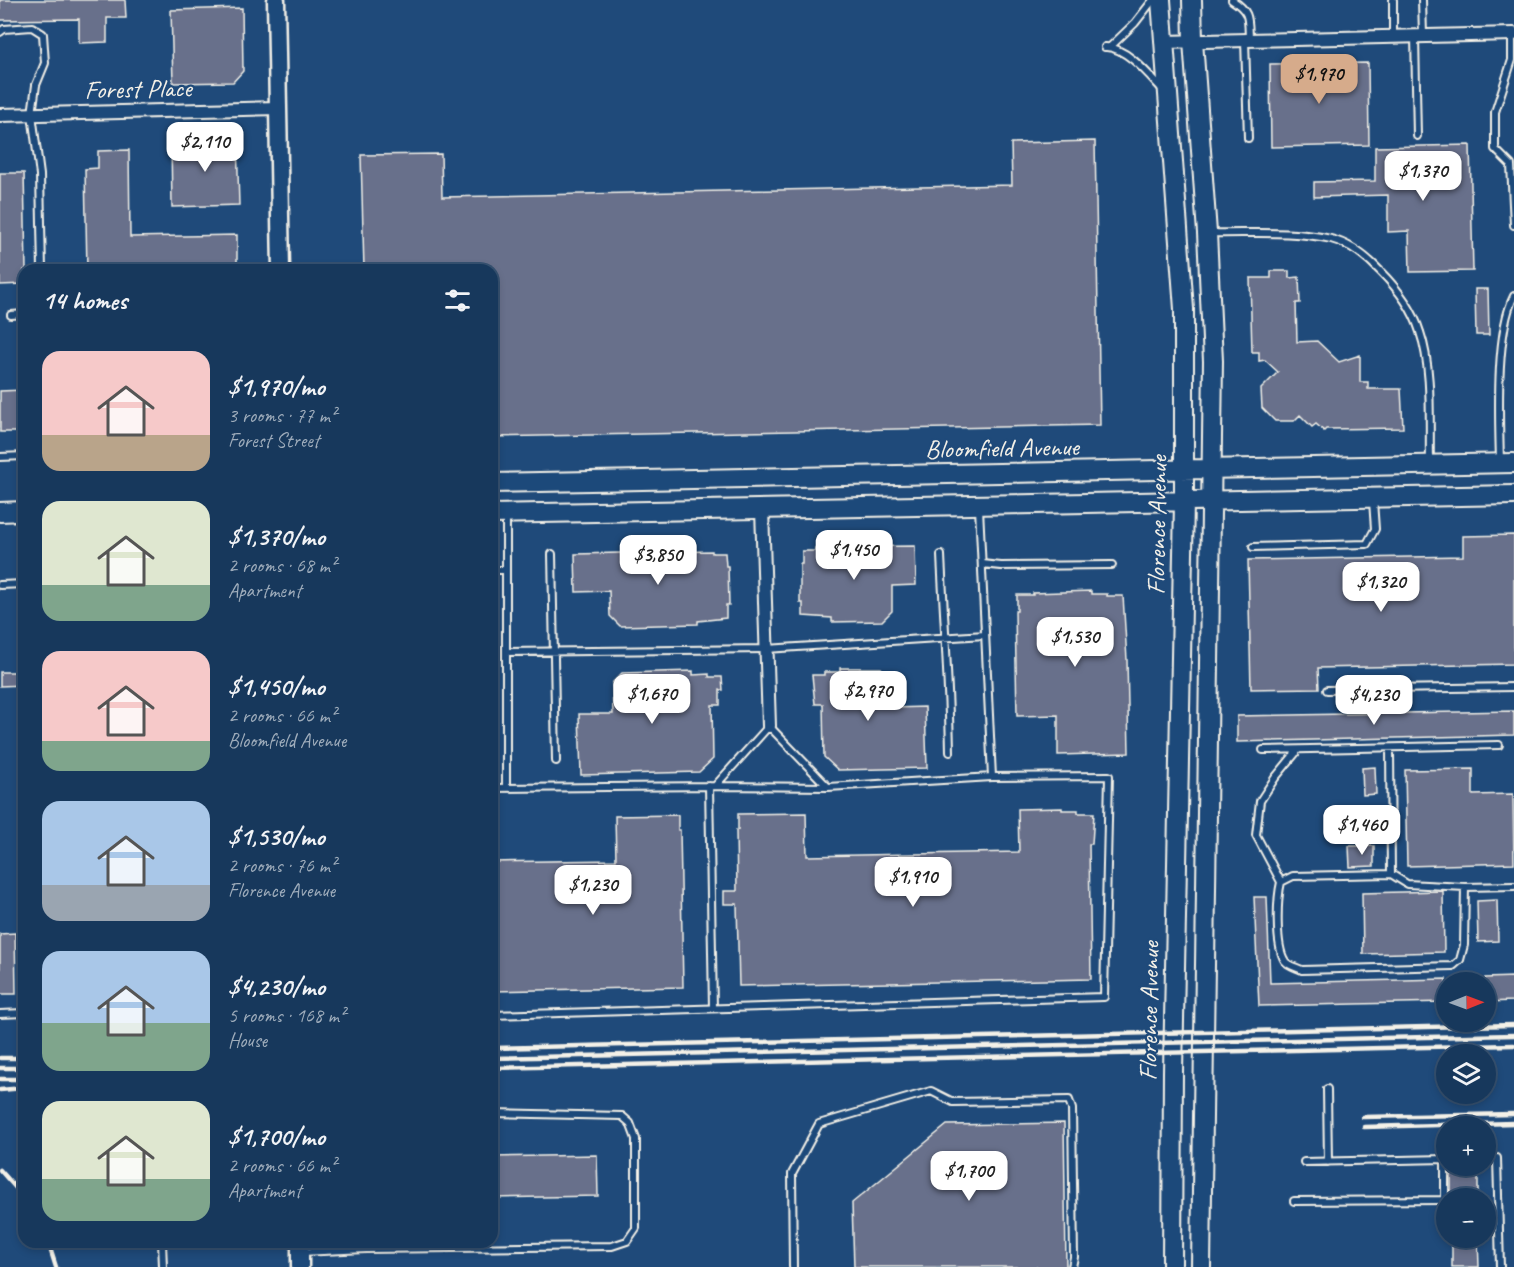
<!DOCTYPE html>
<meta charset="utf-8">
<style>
body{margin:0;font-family:Caveat,sans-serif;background:#203f62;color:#f1f3f6;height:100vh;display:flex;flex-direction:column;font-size:22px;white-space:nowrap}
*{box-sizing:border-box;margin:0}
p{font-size:20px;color:#9eacbb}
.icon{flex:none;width:33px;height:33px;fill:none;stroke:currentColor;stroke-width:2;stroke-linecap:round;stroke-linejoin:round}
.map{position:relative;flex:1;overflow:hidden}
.drawer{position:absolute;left:18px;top:264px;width:480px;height:984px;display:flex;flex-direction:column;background:#17385c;border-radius:18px;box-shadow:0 3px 9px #0003,0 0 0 2px #365272}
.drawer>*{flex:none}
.needle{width:39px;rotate:89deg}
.buttons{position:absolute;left:1436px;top:972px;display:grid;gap:12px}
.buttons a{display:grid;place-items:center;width:60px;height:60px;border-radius:50%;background:#17385c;box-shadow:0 3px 9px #0003,0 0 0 2px #365272;font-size:30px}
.price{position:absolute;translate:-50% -51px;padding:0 14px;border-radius:12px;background:#fff;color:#222;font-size:20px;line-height:39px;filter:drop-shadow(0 2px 3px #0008)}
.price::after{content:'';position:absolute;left:50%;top:36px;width:18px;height:14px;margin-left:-9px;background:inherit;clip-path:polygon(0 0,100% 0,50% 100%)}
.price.on{background:#d6ab8b;color:#111}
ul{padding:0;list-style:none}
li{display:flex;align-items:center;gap:18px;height:150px;padding:0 24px}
li span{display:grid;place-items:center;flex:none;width:168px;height:120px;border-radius:18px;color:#555}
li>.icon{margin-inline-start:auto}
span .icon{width:72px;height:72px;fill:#fffc;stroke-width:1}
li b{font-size:26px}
h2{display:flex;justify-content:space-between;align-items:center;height:72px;padding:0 24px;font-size:26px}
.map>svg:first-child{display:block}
.building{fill:#676f8b;stroke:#f4f1e8;stroke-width:1.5}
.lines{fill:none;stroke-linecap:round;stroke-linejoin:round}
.service-casing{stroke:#f4f1e8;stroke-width:10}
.minor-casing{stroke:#f4f1e8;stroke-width:16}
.tertiary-casing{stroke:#f4f1e8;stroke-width:21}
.secondary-casing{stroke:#f4f1e8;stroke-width:22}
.service{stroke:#1f4a7a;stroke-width:6}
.minor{stroke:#1f4a7a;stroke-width:12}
.tertiary{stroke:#1f4a7a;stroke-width:16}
.secondary{stroke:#1f4a7a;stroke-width:18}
.rail{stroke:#f4f1e8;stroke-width:4.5}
.labels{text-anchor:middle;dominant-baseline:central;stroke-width:4.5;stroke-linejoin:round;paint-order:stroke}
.street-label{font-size:26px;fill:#f4f1e8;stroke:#1f4a7a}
</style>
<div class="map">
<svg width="1514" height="1267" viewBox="0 0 1514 1267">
<rect width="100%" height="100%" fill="#1f4a7a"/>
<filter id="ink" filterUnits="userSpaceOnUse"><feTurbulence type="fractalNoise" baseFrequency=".0167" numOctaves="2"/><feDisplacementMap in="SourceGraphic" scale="12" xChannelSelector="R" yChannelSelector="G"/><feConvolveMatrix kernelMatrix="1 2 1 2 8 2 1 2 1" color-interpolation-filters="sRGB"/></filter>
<g filter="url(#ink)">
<path class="building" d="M0,0H125L126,18H107V42L79,43V19L0,20Z
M242,8L243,71L233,82L173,83L171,10Z
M1368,63L1369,145L1271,147L1270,64Z
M171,140H237L239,205L172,207Z
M1095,141L1100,425L492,437V270H364L361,155L441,154L442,197L1012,185L1011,143Z
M1470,145L1473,271L1410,272L1409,231L1388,232V195L1314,197V182L1375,181V147Z
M129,150L130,237L237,235V270H87L85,169L98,168V151Z
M0,173H24L26,270H24V284L0,285Z
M1271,271H1289V278L1299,277L1300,303H1296L1297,342L1317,341L1339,362L1360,355V382H1368V389H1401L1403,428L1326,429L1324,431L1316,424L1312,427L1300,415L1294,421H1275L1262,408L1261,389L1278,372L1265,360L1259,361V352H1252L1250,278H1271Z
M1475,289H1488L1489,335H1476Z
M24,390V432H0V391Z
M1514,535V664L1318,668L1319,688L1251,689L1248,560L1463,556V536Z
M915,546L916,585L892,586V611L882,621L832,622V618L803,616V603H800V564H802V551H815V548L831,547Z
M712,551V553H725L726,566H728L729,605H726V618L698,621V624L620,626L610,616L609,591L576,592L575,554Z
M1091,591V594H1107V596H1123L1127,660L1129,753L1058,755V715L1017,716L1015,611H1017V595H1033V593Z
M840,668H881L891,678L892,708L925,707L927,768L838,770L824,757L823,704H815L812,675H824V672H840Z
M693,671V675L709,674V677H722L723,690H720V705H712L713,759L699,772L581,775L579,714H613L612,683L622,673Z
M0,672H22L23,685L0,686Z
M1514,711V735L1237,742V716Z
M1375,767L1376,794L1363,795L1362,768Z
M1473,769V795L1513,794L1514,863L1407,866L1405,770Z
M1062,808V810H1078V813H1094L1092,844H1089L1091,979L739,986L737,904H724V891H737L736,830H738V814L806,813L807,856L1019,852L1018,809Z
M678,815V830H680L683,987L492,991V862L616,860L615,816Z
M1349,846H1374V866L1350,867Z
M1443,891L1444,952L1363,954L1362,893Z
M1254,897H1267L1270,983L1446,979V1002L1259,1006Z
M1497,900L1498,941L1478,942L1477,901Z
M15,933L16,994H0V934Z
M1514,977V1001L1485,1002V978Z
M1064,1123L1066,1267H854L852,1203L947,1125Z
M597,1155L598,1196L492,1198V1157Z
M1478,1173V1198H1451V1174Z
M1452,1238H1478L1479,1267H1452Z"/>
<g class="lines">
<defs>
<path id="service" d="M1232,0C1251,12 1248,19 1249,40
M1393,0V36
M1422,0L1423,35
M0,32L4,29L32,27L43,34L45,63L36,85L32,114L40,175L42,270
M1512,34V60L1495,112V149L1511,165L1514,225
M1415,36L1417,136
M1245,40L1248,138
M1105,47C1125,46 1149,75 1162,89
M1110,47L1135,23L1153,0
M1208,233C1248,234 1292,230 1331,239C1351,244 1366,256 1380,271C1396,287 1413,309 1420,332C1433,369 1429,424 1430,463
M11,315L24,314
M0,457L24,456
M1500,462C1499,419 1495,333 1514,296
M506,517V788
M1253,547L1367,544L1375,529L1373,501
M552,554L556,761
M941,555C944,621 949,686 950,752
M982,564L1001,566L1112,565
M492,570H506
M0,585L24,584
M506,652L766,649L985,635
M1327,690L1514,687
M1390,748L1391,874
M1263,750L1499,745
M709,786L713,1008
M715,786L828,787
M492,788L715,786L769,726L828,787L992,777
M1281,882L1256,835L1260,801L1275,778L1298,750
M1465,887L1464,945L1460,960L1453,966L1302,970C1296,967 1289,966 1285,961C1275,946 1277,899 1281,882L1293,876L1391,874L1407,884L1465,887L1514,886
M0,1014L24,1013
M492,1015L1104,997L1109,776L992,777L979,508
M1327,1089L1328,1162
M1485,1158H1497L1500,1267
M1304,1162L1446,1159
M1294,1201L1445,1200V1159
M162,1242L163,1267
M366,1249L612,1246L627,1241L636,1228V1139L630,1123L622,1116L492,1113
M301,1252L366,1249V1242
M793,1267L792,1174L819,1124L931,1091L953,1102L1069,1100L1072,1109L1074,1257L1072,1267"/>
<path id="minor" d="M1163,42L1514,34
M0,115L278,108
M762,509L769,726"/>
<path id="tertiary" d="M276,0L281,270
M300,1242V1267"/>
<path id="secondary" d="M1161,0L1184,309V502L1173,1072L1172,1267
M1192,0L1193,41L1207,233L1213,361L1201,1267
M492,483L1514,463
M0,512L24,511
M492,514L1514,495"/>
</defs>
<use href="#service" class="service-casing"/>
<use href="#minor" class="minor-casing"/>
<use href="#tertiary" class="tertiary-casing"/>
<use href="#secondary" class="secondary-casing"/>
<use href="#service" class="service"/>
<use href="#minor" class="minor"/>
<use href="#tertiary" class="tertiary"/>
<use href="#secondary" class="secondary"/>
<path class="rail" d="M492,1048L1514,1025
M0,1058H24
M492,1058L1514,1035
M0,1068H24
M492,1068L1514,1045
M0,1079H24
M0,1090L24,1088
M1363,1117L1514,1114
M1364,1127L1514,1123
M0,1170L24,1197
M48,1242L56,1267"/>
</g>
</g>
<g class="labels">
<g class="street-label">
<text transform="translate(138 89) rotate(-1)">Forest Place</text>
<text transform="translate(1002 448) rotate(-1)">Bloomfield Avenue</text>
<text transform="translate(1157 525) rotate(-89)">Florence Avenue</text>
<text transform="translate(1149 1011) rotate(-89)">Florence Avenue</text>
</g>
</g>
</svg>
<div class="buttons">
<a><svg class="needle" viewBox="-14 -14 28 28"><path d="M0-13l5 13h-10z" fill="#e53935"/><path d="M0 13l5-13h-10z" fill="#9eacbb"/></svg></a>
<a><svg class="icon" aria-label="layers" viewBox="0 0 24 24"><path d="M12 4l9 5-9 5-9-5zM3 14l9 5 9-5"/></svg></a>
<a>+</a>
<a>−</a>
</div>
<b class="price on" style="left:1319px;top:105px">$1,970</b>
<b class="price" style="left:205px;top:173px">$2,110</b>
<b class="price" style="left:1423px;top:202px">$1,370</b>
<b class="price" style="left:854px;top:581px">$1,450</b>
<b class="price" style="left:658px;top:586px">$3,850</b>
<b class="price" style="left:1381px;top:613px">$1,320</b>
<b class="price" style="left:1075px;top:668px">$1,530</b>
<b class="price" style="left:868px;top:722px">$2,970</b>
<b class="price" style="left:652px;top:725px">$1,670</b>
<b class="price" style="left:1374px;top:726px">$4,230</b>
<b class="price" style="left:1362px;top:856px">$1,460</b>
<b class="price" style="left:913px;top:908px">$1,910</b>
<b class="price" style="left:593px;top:916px">$1,230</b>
<b class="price" style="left:969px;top:1202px">$1,700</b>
<section class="drawer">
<h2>14 homes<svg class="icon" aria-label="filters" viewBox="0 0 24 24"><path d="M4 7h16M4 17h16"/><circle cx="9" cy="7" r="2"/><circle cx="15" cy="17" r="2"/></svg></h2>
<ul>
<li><span style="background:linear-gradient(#f6c9c9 70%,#b9a48a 0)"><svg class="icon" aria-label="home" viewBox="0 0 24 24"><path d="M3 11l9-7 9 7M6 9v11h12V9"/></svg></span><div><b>$1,970/mo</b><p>3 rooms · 77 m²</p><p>Forest Street</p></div></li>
<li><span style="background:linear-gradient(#dfe7d0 70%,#7fa58c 0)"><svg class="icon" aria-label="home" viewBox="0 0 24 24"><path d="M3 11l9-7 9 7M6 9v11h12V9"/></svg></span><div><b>$1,370/mo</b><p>2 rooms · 68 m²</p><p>Apartment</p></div></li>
<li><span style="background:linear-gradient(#f6c9c9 75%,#7fa58c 0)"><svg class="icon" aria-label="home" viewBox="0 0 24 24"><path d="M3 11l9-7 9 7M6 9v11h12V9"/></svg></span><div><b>$1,450/mo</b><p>2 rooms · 66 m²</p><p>Bloomfield Avenue</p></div></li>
<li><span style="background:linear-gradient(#a9c7e8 70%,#9aa5b1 0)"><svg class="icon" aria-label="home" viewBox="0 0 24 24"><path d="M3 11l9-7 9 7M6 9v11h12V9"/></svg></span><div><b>$1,530/mo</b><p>2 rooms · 76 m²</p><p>Florence Avenue</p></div></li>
<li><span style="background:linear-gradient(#a9c7e8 60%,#7fa58c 0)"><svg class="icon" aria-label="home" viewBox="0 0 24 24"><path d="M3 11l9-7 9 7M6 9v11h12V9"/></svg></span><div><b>$4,230/mo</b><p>5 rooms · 168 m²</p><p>House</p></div></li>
<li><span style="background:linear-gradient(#dfe7d0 65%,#7fa58c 0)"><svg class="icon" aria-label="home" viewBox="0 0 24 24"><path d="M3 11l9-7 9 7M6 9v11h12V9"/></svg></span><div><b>$1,700/mo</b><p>2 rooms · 66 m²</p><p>Apartment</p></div></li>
</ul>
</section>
</div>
